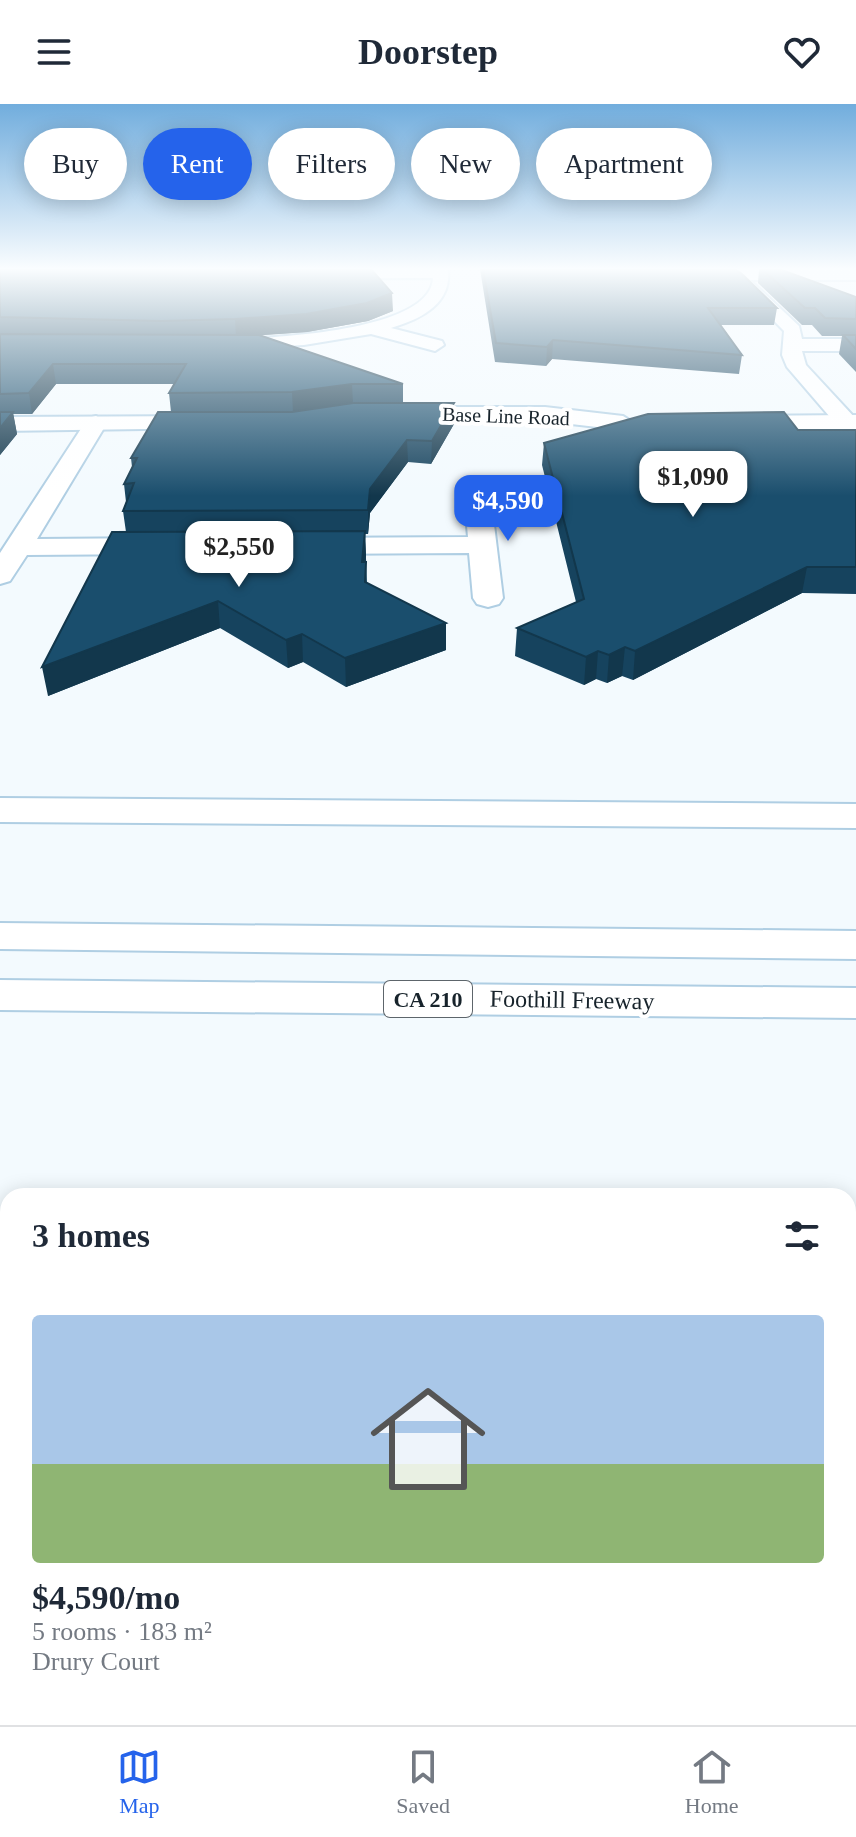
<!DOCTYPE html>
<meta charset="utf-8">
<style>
body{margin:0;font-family:Georgia,serif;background:#f6f6f7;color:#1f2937;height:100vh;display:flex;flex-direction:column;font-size:30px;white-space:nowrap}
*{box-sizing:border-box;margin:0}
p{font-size:26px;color:#747a83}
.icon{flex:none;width:44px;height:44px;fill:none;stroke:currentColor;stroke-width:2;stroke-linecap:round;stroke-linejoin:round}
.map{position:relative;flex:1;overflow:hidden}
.drawer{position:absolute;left:0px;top:1084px;width:856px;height:538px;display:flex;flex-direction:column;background:#fff;border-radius:24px 24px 0 0;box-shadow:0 4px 20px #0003}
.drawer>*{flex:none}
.guide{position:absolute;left:24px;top:24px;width:808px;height:72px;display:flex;gap:16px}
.price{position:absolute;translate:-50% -68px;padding:0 18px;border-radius:16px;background:#fff;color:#222;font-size:26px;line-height:52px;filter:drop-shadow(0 2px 4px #0008)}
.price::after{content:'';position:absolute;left:50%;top:48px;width:24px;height:18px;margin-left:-12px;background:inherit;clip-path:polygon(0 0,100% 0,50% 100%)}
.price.on{background:#2563eb;color:#fff}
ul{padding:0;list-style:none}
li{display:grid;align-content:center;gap:16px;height:424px;padding:0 32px}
li span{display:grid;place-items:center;height:248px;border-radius:8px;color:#555}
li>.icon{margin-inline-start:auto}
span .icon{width:144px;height:144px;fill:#fffc;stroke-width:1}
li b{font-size:34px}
h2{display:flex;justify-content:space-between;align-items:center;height:96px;padding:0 32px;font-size:34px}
.chip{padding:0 28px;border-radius:36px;background:#fff;box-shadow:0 4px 20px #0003;font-size:28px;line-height:72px}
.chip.on{background:#2563eb;color:#fff}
header{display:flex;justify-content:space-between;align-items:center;height:104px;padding:0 32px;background:#fff;font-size:36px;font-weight:600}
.dock{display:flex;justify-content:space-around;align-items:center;height:112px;border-top:2px solid #e0e1e3;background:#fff;font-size:22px;color:#747a83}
.dock a{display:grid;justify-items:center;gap:4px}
.dock .on{color:#2563eb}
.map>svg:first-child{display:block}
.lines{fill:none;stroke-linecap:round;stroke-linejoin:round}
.minor-casing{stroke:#afcee3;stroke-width:4}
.primary-casing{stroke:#afcee3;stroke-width:4}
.motorway-casing{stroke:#afcee3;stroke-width:4}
.minor{fill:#fff;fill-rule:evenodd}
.primary{fill:#fff;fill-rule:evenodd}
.motorway{fill:#fff;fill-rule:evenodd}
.wall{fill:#16435e}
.shaded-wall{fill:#12374c}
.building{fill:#1a4e6d;stroke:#12374c;stroke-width:2}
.labels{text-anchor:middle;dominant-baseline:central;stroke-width:8;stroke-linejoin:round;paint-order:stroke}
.far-street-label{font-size:20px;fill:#17232b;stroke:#fff}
.shield{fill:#fff;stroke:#5d656b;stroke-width:2}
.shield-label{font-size:22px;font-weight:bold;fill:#17232b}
.street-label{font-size:24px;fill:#17232b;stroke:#fff}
</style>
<header><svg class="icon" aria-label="menu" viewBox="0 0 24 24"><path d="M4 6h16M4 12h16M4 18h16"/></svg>Doorstep<svg class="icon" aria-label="heart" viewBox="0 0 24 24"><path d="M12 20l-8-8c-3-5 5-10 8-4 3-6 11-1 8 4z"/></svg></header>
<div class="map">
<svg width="856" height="1621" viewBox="0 0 856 1621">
<rect width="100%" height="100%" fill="#f3fafe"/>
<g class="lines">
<defs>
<path id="minor" d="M209,165H234L229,170L292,169L314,165H448C452,200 421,215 391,224L442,237L444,241L435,247L371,230L304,241L215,246L213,242L215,238L222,236C264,234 431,229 433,174C395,174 357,174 320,175C290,175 227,191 203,170Z
M711,165L856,166V176H750L799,222L802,235H856V247H802L806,261L856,315V336L848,334L787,263L782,251L784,227L742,184Z
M96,312L107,319L37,435L164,434L174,436L178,442L174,448L164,450L27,451L10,477L0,480V449L88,314Z
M477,380L486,383L490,388L503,494L499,500L488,503L477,500L473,494L469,449L305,450L295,448L291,442L295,436L305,434L468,433L464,388L468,383Z"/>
<path id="primary" d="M393,303H545L623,312L634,319L623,326L545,317L385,315L382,310L385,305Z
M856,311V325L734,326L723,319L734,312Z
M209,312L217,314L220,319L217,324L0,327V313Z"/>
<path id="motorway" d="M0,694L856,700V724L0,718Z
M0,819L856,827V855L0,845Z
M0,876L856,884V914L0,906Z"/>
</defs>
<use href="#minor" class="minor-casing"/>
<use href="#primary" class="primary-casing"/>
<use href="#motorway" class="motorway-casing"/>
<use href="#minor" class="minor"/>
<use href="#primary" class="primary"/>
<use href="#motorway" class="motorway"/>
</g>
<path class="wall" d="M0,165L236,167V165H278L237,167L393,207L368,217L307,228L260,231L403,280V299H454V320L431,360L408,358L370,409L368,430H365L367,479L446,519V546L346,583L303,558L288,564L220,524L48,592L126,428L123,407L126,398L124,380L132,363L131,354L171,308L169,289L174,280H56L32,310H13L17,330L0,351Z
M480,165H735L777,204L774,221H721L742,251L739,270L552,255L546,262L495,258Z
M759,165H779L856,193V268L839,250L842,232H822L812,221H802L758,179Z
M798,326H856V490L802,489L633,576L622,572L607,579L596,575L584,581L515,552L517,524L576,498L542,361L544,339Z
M790,1614H848L856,1621H793Z"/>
<path class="shaded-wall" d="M392,189L393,207L368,217L307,228L236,233L235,215Z
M553,236L552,255L546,262L547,243Z
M53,260L56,280L32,310L29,289Z
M352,280L353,300L293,309L292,288Z
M454,299V320L431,360L432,337Z
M13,308L17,330L0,351V324Z
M407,336L408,358L370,409L368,430V406L370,385Z
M365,427L366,452L363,484L362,458Z
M807,463L802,489L633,576L635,547Z
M218,497L220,524L48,592L42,563Z
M446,519V546L346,583L345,554Z
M302,530L303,558L288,564L286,536Z
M625,543L622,572L607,579L609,551Z
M598,547L596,575L584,581L586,553Z
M856,1260V1288L848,1294V1267Z
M8,1280V1327L4,1330L0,1318V1287Z
M8,1405V1520L0,1510V1435Z
M47,1614H66L64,1621H45Z"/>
<path class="building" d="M0,165H227L241,167L284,165H371L392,189L367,199L306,210L235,215L161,217L0,213Z
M483,165H735L742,170L777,204H708L742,251L553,236L547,243L496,239Z
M762,165H779L856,193V215L825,214L815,204H805Z
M0,230L259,231L403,280H352L292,288L169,289L186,260H53L29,289L0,290Z
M843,231H856V245Z
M353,299H454L432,337L407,336L370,385L368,406L123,407L134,379L124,380L137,354H131L158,308H292Z
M0,308H13L0,324Z
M784,308L798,326H856V463H807L635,547L625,543L609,551L598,547L586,553L517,524L584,495L544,339L648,310Z
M365,427L362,458H366L365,478L446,519L345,554L302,530L286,536L218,497L42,563L112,428Z
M0,1174L8,1180V1280L0,1287Z
M848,1216L856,1223V1260L848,1267Z
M0,1362H8V1405L0,1435Z
M856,1368V1621H820L817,1614H848V1370Z
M0,1478H8V1487L3,1506H8V1614H47L45,1621H0Z"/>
<linearGradient id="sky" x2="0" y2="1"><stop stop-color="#71addd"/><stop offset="0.42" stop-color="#fafdff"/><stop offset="1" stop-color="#fafdff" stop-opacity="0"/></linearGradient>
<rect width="856" height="392" fill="url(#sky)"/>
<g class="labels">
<g class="far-street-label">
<text transform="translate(506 312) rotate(2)">Base Line Road</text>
</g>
<rect class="shield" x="384" y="877" width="88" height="36" rx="6"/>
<g class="shield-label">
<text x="428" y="895">CA 210</text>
</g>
<g class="street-label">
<text transform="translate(572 896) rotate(1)">Foothill Freeway</text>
</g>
</g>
</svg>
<b class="price" style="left:693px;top:415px">$1,090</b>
<b class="price on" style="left:508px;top:439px">$4,590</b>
<b class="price" style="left:239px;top:485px">$2,550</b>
<div class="guide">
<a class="chip">Buy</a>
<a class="chip on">Rent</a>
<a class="chip">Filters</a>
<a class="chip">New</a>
<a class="chip">Apartment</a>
</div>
<section class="drawer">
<h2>3 homes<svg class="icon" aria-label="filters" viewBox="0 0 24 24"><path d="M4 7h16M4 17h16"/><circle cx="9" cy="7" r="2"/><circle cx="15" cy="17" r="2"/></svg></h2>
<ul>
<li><span style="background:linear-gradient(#a9c7e8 60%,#8fb573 0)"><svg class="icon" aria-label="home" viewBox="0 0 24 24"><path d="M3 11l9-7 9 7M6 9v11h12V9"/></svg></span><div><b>$4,590/mo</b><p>5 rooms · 183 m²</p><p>Drury Court</p></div></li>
</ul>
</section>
</div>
<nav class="dock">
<a class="on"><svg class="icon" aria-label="map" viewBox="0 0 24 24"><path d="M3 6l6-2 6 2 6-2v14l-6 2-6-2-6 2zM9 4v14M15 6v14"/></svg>Map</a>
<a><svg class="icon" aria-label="saved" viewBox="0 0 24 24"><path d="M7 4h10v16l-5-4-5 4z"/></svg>Saved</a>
<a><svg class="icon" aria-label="home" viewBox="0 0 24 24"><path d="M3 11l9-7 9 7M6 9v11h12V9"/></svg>Home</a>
</nav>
